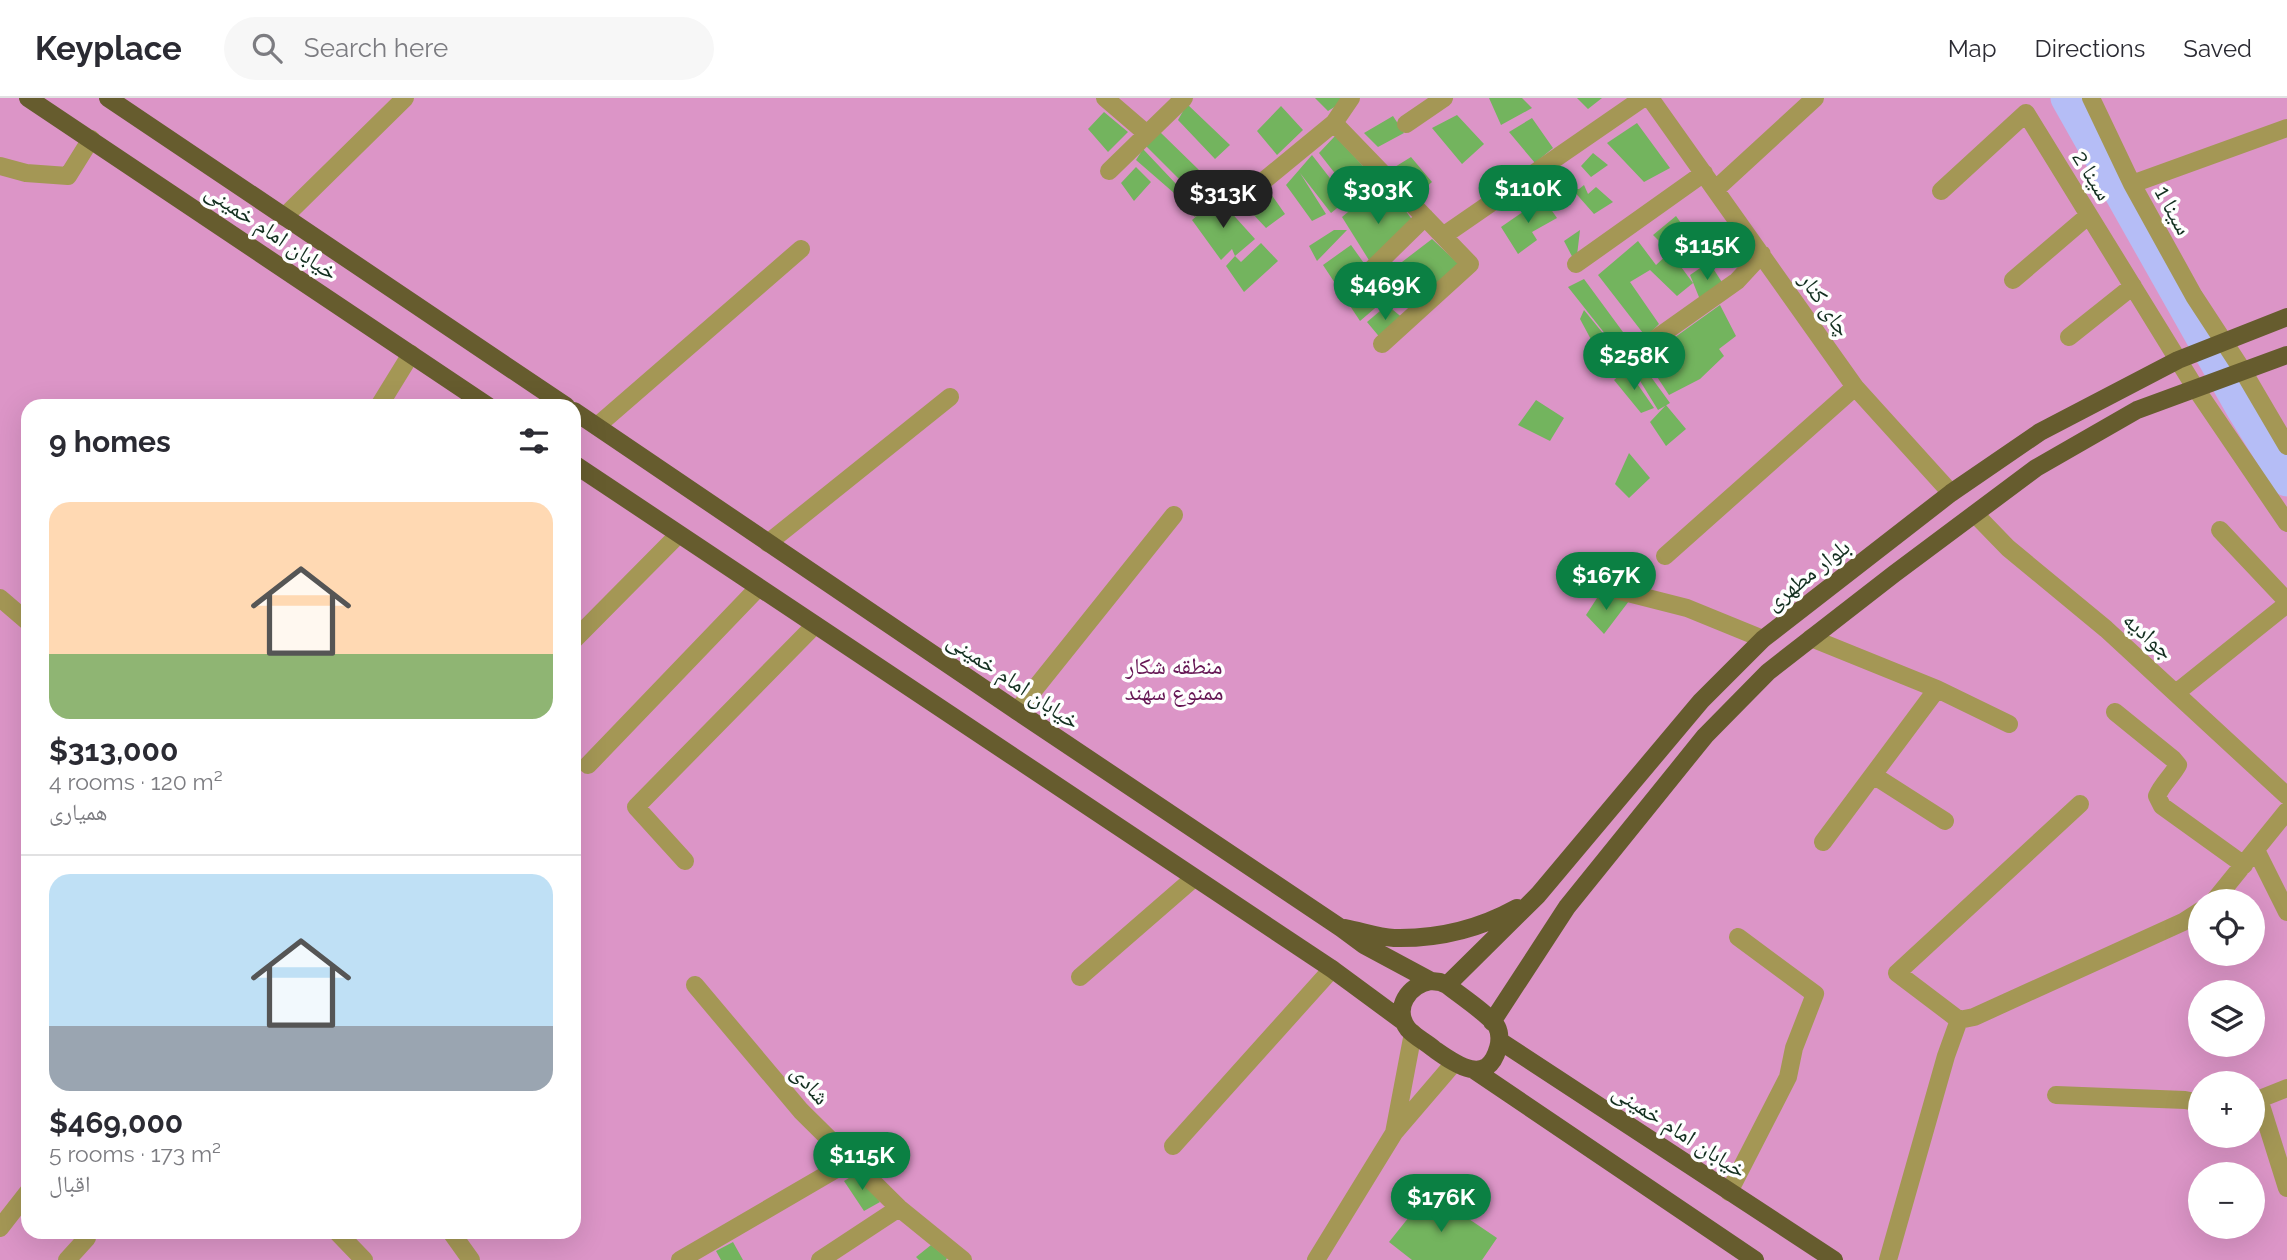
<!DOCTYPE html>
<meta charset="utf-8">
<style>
body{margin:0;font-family:Raleway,"Noto Naskh Arabic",sans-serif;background:#f7f7f7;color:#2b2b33;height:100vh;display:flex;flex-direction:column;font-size:26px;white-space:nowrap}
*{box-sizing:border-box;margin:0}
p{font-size:23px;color:#7c7c81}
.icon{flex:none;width:38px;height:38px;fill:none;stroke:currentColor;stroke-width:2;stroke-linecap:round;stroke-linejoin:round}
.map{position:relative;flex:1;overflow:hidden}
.drawer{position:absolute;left:21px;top:301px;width:560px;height:840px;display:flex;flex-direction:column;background:#fff;border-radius:21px;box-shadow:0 7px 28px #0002}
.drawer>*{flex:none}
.controls{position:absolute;left:2188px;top:791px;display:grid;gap:14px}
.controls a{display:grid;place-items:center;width:77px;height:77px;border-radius:50%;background:#fff;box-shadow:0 7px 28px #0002;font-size:35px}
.price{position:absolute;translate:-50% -60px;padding:0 16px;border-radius:24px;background:#0b8043;color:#fff;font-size:23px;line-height:46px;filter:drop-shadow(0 2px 4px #0008)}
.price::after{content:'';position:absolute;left:50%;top:42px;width:21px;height:16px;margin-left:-10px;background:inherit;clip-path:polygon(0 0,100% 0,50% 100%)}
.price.selected{background:#222;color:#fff}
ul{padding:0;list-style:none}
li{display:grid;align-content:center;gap:14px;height:371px;padding:0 28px}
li+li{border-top:2px solid #e1e1e2}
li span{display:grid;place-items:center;height:217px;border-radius:21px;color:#555}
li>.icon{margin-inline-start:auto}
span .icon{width:126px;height:126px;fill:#fffc;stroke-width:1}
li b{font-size:30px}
h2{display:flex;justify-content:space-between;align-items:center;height:84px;padding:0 28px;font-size:30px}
header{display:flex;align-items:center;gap:42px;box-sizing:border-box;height:98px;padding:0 35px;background:#fff;border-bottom:2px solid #e1e1e2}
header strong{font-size:33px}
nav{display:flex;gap:38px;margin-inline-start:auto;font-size:24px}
.search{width:490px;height:63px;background:#f7f7f7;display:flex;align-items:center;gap:18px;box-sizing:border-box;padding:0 24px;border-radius:38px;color:#7c7c81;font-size:26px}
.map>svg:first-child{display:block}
.green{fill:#dc95c7;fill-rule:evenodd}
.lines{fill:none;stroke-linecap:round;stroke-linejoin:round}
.river{stroke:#b5bdf6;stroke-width:33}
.building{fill:#73b45e}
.minor{stroke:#a49755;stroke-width:18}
.major{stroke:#665c2e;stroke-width:18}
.labels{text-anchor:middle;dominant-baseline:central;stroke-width:7;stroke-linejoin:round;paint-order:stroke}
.street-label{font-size:23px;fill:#122e1f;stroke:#fefefe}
.park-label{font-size:23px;fill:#651654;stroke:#fefefe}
</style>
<header>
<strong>Keyplace</strong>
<div class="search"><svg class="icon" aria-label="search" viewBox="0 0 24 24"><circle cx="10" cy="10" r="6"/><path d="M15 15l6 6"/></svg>Search here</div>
<nav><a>Map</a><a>Directions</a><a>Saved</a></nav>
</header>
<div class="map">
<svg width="2287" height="1162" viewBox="0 0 2287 1162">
<rect width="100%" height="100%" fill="#abf0c7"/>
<path class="green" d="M0,0H2287V1162H0ZM28,308H574V1134H28ZM2200,803H2252V856H2200ZM2200,894H2252V947H2200ZM2200,985H2252V1038H2200ZM2200,1076H2252V1129H2200Z"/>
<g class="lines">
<path class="river" d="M2067,0L2242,310L2287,382"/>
</g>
<path class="building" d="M1315,0H1349L1328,13Z
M1489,0H1522L1532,10L1501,27Z
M1577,0H1602L1588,11Z
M1187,6L1230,47L1215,61L1178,22Z
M1281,8L1303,32L1277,57L1257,33Z
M1104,14L1128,34L1108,54L1088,31Z
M1457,17L1484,46L1462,66L1432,30Z
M1393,18L1404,35L1378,49L1364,35Z
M1532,20L1553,50L1535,65L1509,34Z
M1637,25L1670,70L1644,84L1607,45Z
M1160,34L1199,72L1184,86L1146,48Z
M1335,38L1379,85L1355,101L1319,55Z
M1143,51L1178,88L1174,95L1136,62Z
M1593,55L1608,67L1591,79L1581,68Z
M1312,57L1347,102L1331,115L1300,75L1326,116L1312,123L1286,87Z
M1411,59L1432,84L1417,97L1390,72Z
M1136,69L1151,84L1134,103L1121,85Z
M1199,78L1215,93L1195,119L1176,101Z
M1584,87L1588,96L1596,89L1613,104L1594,116L1572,91H1579Z
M1372,94L1388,112L1400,105L1416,127L1372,167L1342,119Z
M1271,96L1285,116L1266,130L1252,115Z
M1218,100L1255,141L1235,158L1232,151L1221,162L1192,122Z
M1543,100L1557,120L1532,134L1537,142L1518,156L1501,129Z
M1676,118L1691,139L1670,154L1653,137Z
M1334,132H1347L1317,163L1309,148Z
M1580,132L1576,166L1564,143Z
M1432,141L1462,169L1411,210L1385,177Z
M1638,143L1656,167L1670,154L1693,185L1677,198L1650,172L1630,184L1659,226L1646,239L1598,177Z
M1261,145L1278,163L1244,194L1226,168L1235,158L1241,164Z
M1351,147L1388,199L1360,223L1323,167Z
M1709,164L1725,189L1701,204L1690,177Z
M1584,181L1634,249L1621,256L1568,189Z
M1387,207L1404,221L1382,242L1367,224Z
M1720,207L1736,238L1719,251L1724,258L1700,281L1669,297L1644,259L1657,252Z
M1584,212L1615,250L1602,262L1580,221Z
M1627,271L1654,310L1641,315L1614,282Z
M1646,272L1670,305L1658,312L1637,278Z
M1536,302L1564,320L1550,343L1518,327Z
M1666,307L1686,331L1666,348L1650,324Z
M1629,355L1650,380L1629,400L1615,386Z
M1599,497L1629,503L1604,536L1586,517Z
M857,1075L880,1104L864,1113L844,1083Z
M1429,1094L1497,1140L1482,1162H1412L1389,1144Z
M733,1144L743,1162H721L716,1153Z
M931,1147L947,1160L946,1162H919L916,1159Z"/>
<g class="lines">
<path class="minor" d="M1105,0L1147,36
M1650,0L1855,289L1951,395
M2091,0L2132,86L2194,198L2243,273L2287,348
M1334,25L1443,138L1643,0
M1406,26L1444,0
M0,68L26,75L68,78L91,41
M1109,73L1184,0
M2132,86L2287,30
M1716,91L1815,0
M1941,93L2026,15L2196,291L2287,425
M1233,108L1334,25L1351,0
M284,119L405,0
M1576,166L1704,75
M1372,171L1425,119
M2013,182L2089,117
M2069,239L2133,188
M1382,246L1470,166L1443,138
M1627,261L1737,183L1762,156
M379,308L411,256
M597,328L801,151
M1975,416L2008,450L2106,531L2287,698
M2220,432L2287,503
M768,445L950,299
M1665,458L1855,289
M1569,480L1687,510L1763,541
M0,500L28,524
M1811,540L1937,591L2009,626
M574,542L678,437
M2176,595L2287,506
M1017,613L1174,417
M2115,614L2173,661L2178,667C2172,678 2162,686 2157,698L2162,708L2244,767
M588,667L758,490
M1873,677L1945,723
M1823,744L1937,591
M2256,752L2287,814
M685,763L636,709L815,527
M2214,803L2287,713
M1080,879L1194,780
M695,887L801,1013L899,1110L963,1162
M1959,922L1897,875L2080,706
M2056,997L2185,1002L2200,1005
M2259,1001L2287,1090
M2252,1004L2287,990
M1394,1035L1413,935
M1173,1048L1332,871
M1729,1094L1788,979L1794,950L1815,896L1738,839
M0,1130L28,1094
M337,1134L364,1162
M451,1134L471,1162
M67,1162L87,1140
M680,1162L850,1063
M820,1162L899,1110
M1316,1162L1394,1035L1454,965
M1888,1162L1946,958L1959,922L1974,919L2183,824L2200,813"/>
<path class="major" d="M28,0L488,308
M108,0L566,308
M574,313L1017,613L1341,830L1364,847L1431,883
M574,366L1332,871L1404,924
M1345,830C1361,833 1378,839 1394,840C1438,841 1479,831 1517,810
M1431,883L1440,884L1447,887C1458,896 1491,918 1497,929C1500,935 1500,944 1498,950C1487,990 1454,965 1434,951C1426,944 1415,939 1408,931C1392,910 1409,887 1431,883Z
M1447,887L1538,797L1701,603L1763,541L1951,395L2040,334L2178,262L2287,219
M1492,924L1567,809L1705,638L1768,574L1894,476L2036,370L2137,312L2287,257
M1500,943L1834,1162
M1474,972L1755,1162"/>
</g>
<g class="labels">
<g class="street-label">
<text transform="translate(2093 77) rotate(58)">سینا 2</text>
<text transform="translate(2174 112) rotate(61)">سینا 1</text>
<text transform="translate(272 133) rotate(34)">خیابان امام خمینی</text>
<text transform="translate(1826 206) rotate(55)">چای کنار</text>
<text transform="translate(1807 476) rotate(-38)">بلوار مطهری</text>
<text transform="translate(2149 537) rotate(42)">جوادیه</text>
<text transform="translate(1014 582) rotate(34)">خیابان امام خمینی</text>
<text transform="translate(811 986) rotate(49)">شادی</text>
<text transform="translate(1680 1032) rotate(33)">خیابان امام خمینی</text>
</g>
<g class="park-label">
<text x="1174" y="567">منطقه شکار<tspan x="1174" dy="26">ممنوع سهند</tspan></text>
</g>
</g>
</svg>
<div class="controls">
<a><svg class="icon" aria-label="locate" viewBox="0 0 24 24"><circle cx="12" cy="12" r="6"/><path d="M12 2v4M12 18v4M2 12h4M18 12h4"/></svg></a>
<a><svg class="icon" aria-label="layers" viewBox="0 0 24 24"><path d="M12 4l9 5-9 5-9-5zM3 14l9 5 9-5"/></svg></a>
<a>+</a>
<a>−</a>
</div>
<b class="price" style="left:1528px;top:127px">$110K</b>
<b class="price" style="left:1378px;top:128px">$303K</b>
<b class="price selected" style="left:1223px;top:132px">$313K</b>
<b class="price" style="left:1707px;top:184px">$115K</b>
<b class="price" style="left:1385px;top:224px">$469K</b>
<b class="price" style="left:1634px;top:294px">$258K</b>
<b class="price" style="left:1606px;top:514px">$167K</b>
<b class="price" style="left:862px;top:1094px">$115K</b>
<b class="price" style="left:1441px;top:1136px">$176K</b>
<section class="drawer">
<h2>9 homes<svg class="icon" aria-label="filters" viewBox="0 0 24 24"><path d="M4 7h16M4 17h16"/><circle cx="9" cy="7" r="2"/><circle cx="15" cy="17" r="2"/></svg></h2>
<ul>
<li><span style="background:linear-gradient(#ffd9b3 70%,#8fb573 0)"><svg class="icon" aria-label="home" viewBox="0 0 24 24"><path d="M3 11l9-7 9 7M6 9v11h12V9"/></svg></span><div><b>$313,000</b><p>4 rooms · 120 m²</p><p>همیاری</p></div></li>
<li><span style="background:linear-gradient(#bfe0f5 70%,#9aa5b1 0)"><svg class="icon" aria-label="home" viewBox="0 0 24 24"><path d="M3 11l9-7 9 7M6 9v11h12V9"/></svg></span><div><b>$469,000</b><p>5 rooms · 173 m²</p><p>اقبال</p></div></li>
</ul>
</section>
</div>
